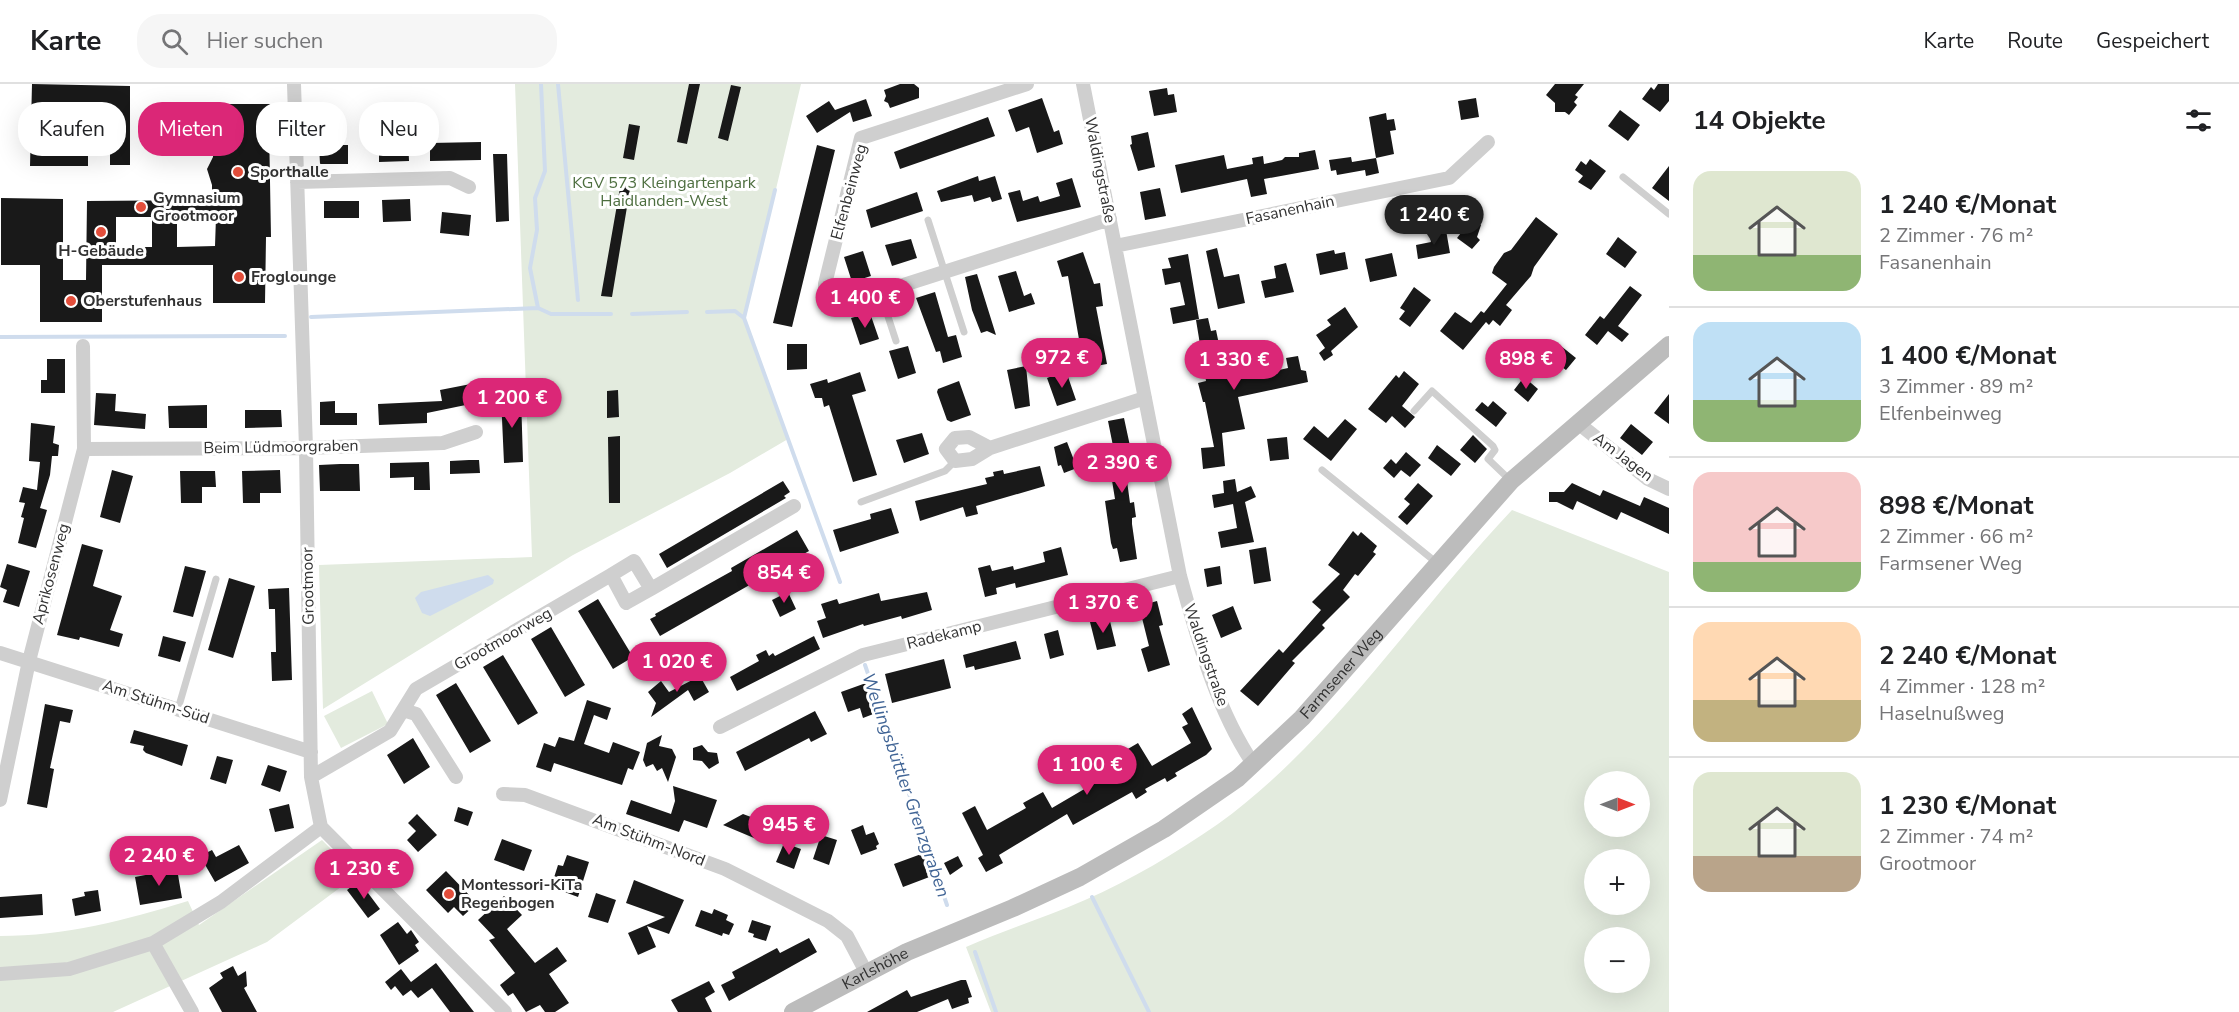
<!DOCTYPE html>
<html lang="de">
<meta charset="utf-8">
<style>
body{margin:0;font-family:"Nunito Sans",sans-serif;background:#f6f6f6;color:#202124;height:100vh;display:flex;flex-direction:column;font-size:22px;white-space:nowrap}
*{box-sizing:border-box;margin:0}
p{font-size:20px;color:#757577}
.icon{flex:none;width:33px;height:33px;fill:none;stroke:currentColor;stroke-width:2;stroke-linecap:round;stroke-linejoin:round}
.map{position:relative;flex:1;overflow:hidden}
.drawer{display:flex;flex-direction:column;background:#fff;width:570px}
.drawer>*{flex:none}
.hud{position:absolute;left:18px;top:18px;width:570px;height:54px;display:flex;gap:12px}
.needle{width:39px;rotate:90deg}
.buttons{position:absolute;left:1584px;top:687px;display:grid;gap:12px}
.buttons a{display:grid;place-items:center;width:66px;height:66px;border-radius:50%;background:#fff;box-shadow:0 6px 24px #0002;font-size:30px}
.price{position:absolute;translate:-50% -51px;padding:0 14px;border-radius:21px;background:#db2777;color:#fff;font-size:20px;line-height:39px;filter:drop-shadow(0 2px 3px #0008)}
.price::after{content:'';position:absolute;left:50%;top:36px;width:18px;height:14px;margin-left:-9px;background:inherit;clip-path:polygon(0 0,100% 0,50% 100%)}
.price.selected{background:#222;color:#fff}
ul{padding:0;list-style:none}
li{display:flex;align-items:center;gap:18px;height:150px;padding:0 24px}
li+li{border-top:2px solid #e0e0e0}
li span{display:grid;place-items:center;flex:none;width:168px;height:120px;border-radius:18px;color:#555}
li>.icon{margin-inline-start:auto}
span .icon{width:72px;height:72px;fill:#fffc;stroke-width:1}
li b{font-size:26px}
h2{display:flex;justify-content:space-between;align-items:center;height:72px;padding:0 24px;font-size:26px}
.pill{padding:0 21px;border-radius:24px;background:#fff;box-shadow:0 6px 24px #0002;font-size:21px;line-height:54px}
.pill.selected{background:#db2777;color:#fff}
header{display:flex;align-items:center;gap:36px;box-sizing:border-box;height:84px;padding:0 30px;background:#fff;border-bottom:2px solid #e0e0e0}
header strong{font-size:28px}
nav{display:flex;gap:33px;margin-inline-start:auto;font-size:21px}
.search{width:420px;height:54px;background:#f6f6f6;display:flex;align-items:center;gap:15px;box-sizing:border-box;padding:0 21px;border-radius:24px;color:#757577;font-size:22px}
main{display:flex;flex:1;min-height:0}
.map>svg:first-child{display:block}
.green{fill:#e3ebde;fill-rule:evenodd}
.water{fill:#cfdced}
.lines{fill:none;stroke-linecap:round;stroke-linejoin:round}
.stream{stroke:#cfdced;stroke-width:4}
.building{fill:#191919;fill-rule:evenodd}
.service{stroke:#cfcfcf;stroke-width:7}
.minor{stroke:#cfcfcf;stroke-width:14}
.secondary{stroke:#bcbcbc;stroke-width:18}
.poi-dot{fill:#e34e3b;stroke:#fff;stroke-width:2}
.labels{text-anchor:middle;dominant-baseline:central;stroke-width:6;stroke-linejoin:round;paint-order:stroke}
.street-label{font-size:16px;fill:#323232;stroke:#fff}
.poi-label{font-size:16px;font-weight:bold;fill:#323232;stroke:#fff;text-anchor:start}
.park-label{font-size:16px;fill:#4d6e3f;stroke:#fff}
.water-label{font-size:18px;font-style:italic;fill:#406495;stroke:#fff}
</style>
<header>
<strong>Karte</strong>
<div class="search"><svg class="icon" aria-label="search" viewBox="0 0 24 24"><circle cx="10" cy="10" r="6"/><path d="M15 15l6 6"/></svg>Hier suchen</div>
<nav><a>Karte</a><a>Route</a><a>Gespeichert</a></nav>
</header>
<main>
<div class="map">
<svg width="1669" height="928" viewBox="0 0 1669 928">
<rect width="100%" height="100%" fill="#fff"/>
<path class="green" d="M515,0H801L745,235L788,355L730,389L573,471L323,625L319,481L532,473Z
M1512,426L1669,488V928H991L966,863C1005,846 1046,833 1085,816C1131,796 1176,769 1218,740C1333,657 1415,528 1512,426ZM1594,698H1640V742H1594ZM1594,776H1640V820H1594ZM1594,854H1640V898H1594Z
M372,607L388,640L341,664L324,632Z
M322,756L357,791L267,858L113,928H0V852C65,852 126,836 188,817L199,841Z"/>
<path class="water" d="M488,491L494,496L493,500L430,532L422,529L415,514L421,508Z"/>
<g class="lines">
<path class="stream" d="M558,0L578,216
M538,224L530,184L537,146L535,114L545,87L541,0
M707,228L735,227L744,234L840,498
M632,230L687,228
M311,233L538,224L551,230H611
M744,234L775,106
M0,253L285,252
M865,581L947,821
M1092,813L1149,928
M975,868L996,928"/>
</g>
<path class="building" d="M32,0L130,2V81H110V55H88V82H30Z
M689,0H700L687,60L677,58Z
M900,0H914L919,4V14L890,24L888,19L884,17L886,12L884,6Z
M1555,0H1584L1575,11L1578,13L1574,18L1577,21L1569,31L1565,28H1555V19L1546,11Z
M1658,0H1669V17L1660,28L1642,15L1651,3L1654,6Z
M731,1L741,3L728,57L718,54Z
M1167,4L1168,11L1174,10L1177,28L1154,32L1149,7Z
M1042,14L1054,48L1059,46L1063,60L1037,69L1029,43L1016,48L1008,26Z
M1476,14L1479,33L1461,36L1458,17Z
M866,15L872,32L853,38L850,28L817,49L806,32L829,17L835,26Z
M216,20H271V41H269L271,153H266L265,219H213V181H102V238H40V181H1V114L63,115V196H86L87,117L212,116V101L207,85L213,73V41L216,42ZM116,133H152V163H116ZM216,133L215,162L177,163V134Z
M1620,26L1640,41L1628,57L1608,42Z
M1386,29L1387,36L1394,35L1396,46L1390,47L1394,70L1376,74L1369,33Z
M988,33L995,52L900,85L894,68Z
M629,40L640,42L634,76L623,74Z
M1148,48L1155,83L1138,87L1130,61L1132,60L1131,52Z
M408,53L409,77L379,78V54Z
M481,58V76L430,77V59Z
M319,61H348V80H320Z
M817,61L835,66L792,243L773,239Z
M1315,66L1319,85L1264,95L1267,110L1251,113L1247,95L1181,109L1175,81L1224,71L1227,85L1253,80L1252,74L1263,72L1264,80L1282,76L1285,73H1299V69Z
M493,70H507L509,137L496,138Z
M1351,73L1352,78L1376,74L1379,89L1366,92L1365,86L1337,91L1336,86L1331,87L1329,76Z
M1590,75L1606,87L1591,106L1578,98L1583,92L1575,86L1581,77L1586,81Z
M1669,82V117L1652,104Z
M978,92L979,97L995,92L1002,115L992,118L990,113L974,118L972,111L941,118L937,107Z
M1072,94L1081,123L1017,138L1008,109L1020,106L1023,117L1038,112L1040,118L1060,112L1056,99Z
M621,98L631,99L612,213L601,212Z
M1160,104L1166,132L1145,136L1140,108Z
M917,108L923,127L871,144L866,126Z
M410,115L411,137L383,138L382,116Z
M324,117H359V134H324Z
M442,128L471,131L469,152L440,149Z
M1536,133L1558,150L1534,183L1531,192L1506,221L1512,226L1500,242L1493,236L1489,241L1486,238L1463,266L1440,247L1455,228L1471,239L1481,227L1484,229L1507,200L1492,189L1494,183L1504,169L1511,166Z
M1472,135L1481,141L1477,153L1480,156L1472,165L1457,154Z
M1446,146L1450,169L1418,175L1416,161L1431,158L1429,149Z
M1618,153L1637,168L1625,184L1606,170Z
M911,155L917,174L892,182L885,161Z
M1217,164L1224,193L1239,190L1245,219L1218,225L1206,167Z
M1334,166L1335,170L1345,168L1348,185L1320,191L1316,170Z
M863,167L871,192L852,198L844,173Z
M1083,168L1094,200L1100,199L1103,222L1096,223L1107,280L1084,284L1068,192L1062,193L1057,177Z
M1392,169L1397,192L1370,198L1365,175Z
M1188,170L1199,235L1173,240L1170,224L1185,221L1180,198L1165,201L1162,185L1171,184L1168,174Z
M1286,179L1294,208L1265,214L1261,197L1276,194L1274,182Z
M1016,187L1024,212L1031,209L1035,220L1009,228L998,192Z
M977,190L996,251L987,247L981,249L972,226L965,193Z
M1630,202L1642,211L1618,242L1629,250L1622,258L1608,247L1597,261L1585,251L1600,232L1604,235Z
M1414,203L1431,216L1410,243L1399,235L1405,227L1400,224Z
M935,208L948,253L956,251L962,273L943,279L940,267L936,268L916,214Z
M1345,223L1358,243L1331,267L1333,271L1324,277L1319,269L1325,264L1316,251L1331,241L1327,236Z
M870,229L879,255L860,261L851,234Z
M1208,234L1211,247L1216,246L1226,294L1252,289L1250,277L1262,275L1265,289L1288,284L1286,274L1298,272L1301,286L1306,287L1308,298L1238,313L1245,345L1222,349L1225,382L1203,385L1201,364L1214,363L1205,318H1203L1198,299L1206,297L1196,236Z
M787,260H807V285L787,286Z
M908,262L916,289L898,295L889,267Z
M1561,262L1576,274L1566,286L1551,275Z
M47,275H65V309H41V296H47Z
M1026,282L1030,322L1015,325L1007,286Z
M1066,287L1076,316L1057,322L1047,294Z
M1404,287L1419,300L1402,322L1415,333L1405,344L1392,332L1386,339L1368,325L1396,291L1399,294Z
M860,288L866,307L852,311L877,391L853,398L829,321L824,323L822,314H815L810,300L827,295L828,299Z
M1524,293L1538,305L1528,318L1514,306Z
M959,297L971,331L951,338L947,336L937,308L938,305Z
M481,298L485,317L427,329V339L379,341L378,320L442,317L440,306Z
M618,306L619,333L607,334V307Z
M96,309L116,310L115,327L146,330L145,345L94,341Z
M1669,310V340L1654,329Z
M521,312L523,378L504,379L501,313Z
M335,317V329H357V341H320V318Z
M1493,317L1507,329L1496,343L1475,326L1482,318L1488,323Z
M207,321V344H169L168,322Z
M245,326H281L282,343L245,344Z
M1124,334L1136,390L1135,396L1127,397L1130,419L1134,418L1135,426L1136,433L1132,434V440L1137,475L1120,478L1117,464L1113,465L1111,459L1105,417L1115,415L1109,378L1116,377L1108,337Z
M1345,335L1357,345L1331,377L1303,355L1314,342L1328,354Z
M31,339L55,342L53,359L59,361L58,372H52L50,391L40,424L47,426L36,464L18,459L24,434L21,433L25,419L19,418L23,403L37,406L40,378L29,377Z
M1631,340L1653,358L1642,371L1620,354Z
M922,349L929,370L904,379L896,356Z
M1473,351L1487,365L1475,379L1460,366Z
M620,352V419H609L608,353Z
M1287,353L1289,375L1270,377L1267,355Z
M1067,358L1077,384L1064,389L1061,381L1058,382L1054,363Z
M1437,361L1461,380L1451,392L1428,374Z
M1406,368L1421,381L1410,393L1401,386L1394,394L1383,384L1391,375L1396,380Z
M469,376H479L480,389L450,390V377Z
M429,378L430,406H414V393L390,394V379Z
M340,380H359L360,407H320L319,381Z
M1040,382L1045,402L976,422L978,430L966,433L963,423L920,437L915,417L987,400L985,394L994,392L993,388L1003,386L1004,390Z
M112,386L133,392L120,439L100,433Z
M280,386L281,409H260V419H243L242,387Z
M180,387H215L216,403H202V419H181Z
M1235,395L1237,408L1251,402L1256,413L1245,418L1254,458L1221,464L1218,448L1237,444L1233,420L1214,424L1212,411L1224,409L1223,397Z
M783,397L790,408L784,412L786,414L667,484L659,470Z
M1418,399L1433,412L1407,441L1398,433L1410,420L1404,415Z
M1572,399L1600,412L1603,406L1640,422L1644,413L1669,424V450L1621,428L1617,436L1577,417L1573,426L1557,418H1549V408H1564Z
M891,424L899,449L840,468L833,446L871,435L870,430Z
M797,446L809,467L660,552L650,535L656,532L655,530L732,487L731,484Z
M1353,447L1358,452L1361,448L1377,462L1373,468L1376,470L1358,492L1355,490L1343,506L1350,513L1322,541L1325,544L1292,577L1295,579L1258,622L1240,607L1279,565L1283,569L1321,526L1312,518L1340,490L1328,481Z
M82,460L103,466L93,502L122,512L110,546L123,550L119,563L80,553L79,556L57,551Z
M1061,463L1068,491L1016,504L1015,499L996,504L997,510L985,513L978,484L990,481L992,487L1013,482L1014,486L1045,478L1043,468Z
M1266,463L1271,497L1254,500L1249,466Z
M7,480L30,487L19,523L3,518L7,506L0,503Z
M185,482L206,487L193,533L173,528Z
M1220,482L1222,500L1207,503L1204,485Z
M229,494L255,502L233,574L208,566Z
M289,504L292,596L272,597L271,568H276L275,525H269L268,505Z
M788,508L796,525L780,533L772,516Z
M927,508L932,526L902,535L901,532L864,542L863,540L823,554L817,537L826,534L821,520L837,515L839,520L879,509L881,517Z
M598,515L633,573L613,585L578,527Z
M1157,517L1163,541L1159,542L1170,581L1148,588L1141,565L1149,562L1139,522Z
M1233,522L1242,545L1221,554L1212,531Z
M1109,533L1116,562L1097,566L1090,538Z
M551,543L585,601L565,613L531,555Z
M1058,546L1064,571L1050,575L1044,550Z
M163,552L186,558L180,578L158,572Z
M814,552L820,565L737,607L730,593L759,577L756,571L766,566L769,572L773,569L775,572Z
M1016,557L1021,575L975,586L974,582L966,584L963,571Z
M503,571L538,629L518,641L483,583Z
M944,575L951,604L892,619L885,590Z
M700,592L709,608L694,617L688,606L651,633L656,619L648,608L661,597L669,608Z
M456,599L491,657L470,669L436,611Z
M866,599L876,629L863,634L860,624L848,628L841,608Z
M587,616L611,624L607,636L594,631L584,660L609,669L613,658L640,668L633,686L628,684L622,701L554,679L551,688L536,683L544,659L555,663L559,653L574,657Z
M45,620L73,626L70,639L60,637L50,684L54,685L47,724L27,720Z
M1192,623L1212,665L1206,671L1175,689L1177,692L1167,698L1165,694L1145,705L1147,708L1136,715L1132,708L1073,741L1067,730L999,771L1003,779L986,788L978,774L983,771L962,729L975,722L987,746L1026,724L1023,719L1043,708L1052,724L1127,680L1121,669L1138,659L1152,682L1191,659L1182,643L1188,640L1182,630Z
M815,627L827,650L811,658L809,654L745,687L736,668Z
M134,646L188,661L182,682L146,669L143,666L144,662L130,659Z
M662,651L659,662L672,665L676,673L668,698L662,684L657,687L653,680L646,683L643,676L647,659Z
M413,654L430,683L404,700L387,671Z
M702,661L708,668L717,669L719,679L709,685L702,677L693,676V664Z
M217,672L233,676L226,700L210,695Z
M268,681L287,687L280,708L261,701Z
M673,702L717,716L707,744L684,736L679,748L626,730L631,716L671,730L675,717Z
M289,720L294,744L275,748L269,725Z
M458,723L473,728L468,742L454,737Z
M417,730L437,751L418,768L407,756L416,747L408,739Z
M743,730L759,736L754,754L723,741Z
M863,741L866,751L874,748L879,760L876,762L877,765L861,771L851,746Z
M821,751L837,756L829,781L813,775Z
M502,755L532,766L524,787L494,776Z
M784,759L801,765L794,785L776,778Z
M239,761L249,779L215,798L200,772L212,766L216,773Z
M192,763L195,778L181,780L178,765Z
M924,769L932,792L903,803L894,780Z
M567,771L589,778L578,813L551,803L558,781L563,782Z
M958,772L963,782L950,791L944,779Z
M177,785L182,814L140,821L135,793Z
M446,787L472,814L469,816L474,822L463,832L454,823L448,829L426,806Z
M634,796L684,816L669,850L647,842L656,863L638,871L628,849L665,833L626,819Z
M359,797L380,825L368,834L347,806Z
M98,806L101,827L75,832L72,815L85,812L84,808Z
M596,809L616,816L608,839L588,833Z
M42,810L43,831L0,834V813Z
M504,812L522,831L507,845L535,879L557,863L567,877L549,890L569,919L555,928H545L540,921L526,928L513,909L508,912L500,901L515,889L489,856L495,854L478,836Z
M714,825L728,831L726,836L734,840L729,851L723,849L722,852L695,842L701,826L712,830Z
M752,836L771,842L766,857L753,853L754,850L748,848Z
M398,838L407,850L411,846L419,858L415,861L419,867L399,881L380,851Z
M809,854L817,868L729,917L721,901L735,894L732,888L777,864L780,869Z
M436,879L453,901L474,928H450L432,904L418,914L411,906L403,912L395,902L391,906L385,898L401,885L411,898Z
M233,882L238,892L246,887L247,902L244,904L257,928H222L209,904L223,894L220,889Z
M961,896H966L972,913L968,914L969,919L952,925L948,915L917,928H867L907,906L911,913Z
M709,897L715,908L705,914L712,928H678L671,916Z"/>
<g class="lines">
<path class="service" d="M1623,93L1669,130
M928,136L964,248
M880,208L896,257
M1414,327L1432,307L1493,362L1495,366L1488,375L1511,397
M1322,386L1437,479
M861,418L945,387L955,377
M178,625L216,495"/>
<path class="minor" d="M294,0L306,364L311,693L321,743L505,928
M1027,0L861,54L825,200V212L832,220H844L1110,135
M1083,0L1180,492C1198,556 1216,625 1254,681
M297,98L450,94L469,103
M1115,162L1449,94L1488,58
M1578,339L1648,395L1669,405
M990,364L969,353L955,354L946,365L955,377L972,375L990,364L1145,314
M84,365L306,364L443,359L476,348
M651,505L794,422
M0,569L311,668
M403,626L416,630L456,693
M720,643L863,571L1180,492
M311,693L390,647L416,605L611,491L626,519L651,505L634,477L611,491
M503,710L525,711L725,785L828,837L847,852L866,888
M0,716L29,577L84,365L83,262
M153,859L192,928
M0,890L69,885L153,859L221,818L321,743"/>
<path class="secondary" id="s1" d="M793,928L907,868L1013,824L1080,793L1164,745L1238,694L1302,634L1511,397L1669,261"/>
</g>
<g class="poi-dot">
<circle cx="238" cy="88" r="6"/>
<circle cx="141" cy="123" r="6"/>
<circle cx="101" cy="148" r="6"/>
<circle cx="239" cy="193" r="6"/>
<circle cx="71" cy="217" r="6"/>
<circle cx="449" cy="810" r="6"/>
</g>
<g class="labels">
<g class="street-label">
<text transform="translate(1100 86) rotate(79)">Waldingstraße</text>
<text transform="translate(849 108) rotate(-75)">Elfenbeinweg</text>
<text transform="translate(1290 126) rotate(-12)">Fasanenhain</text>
<text transform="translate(281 363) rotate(-1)">Beim Lüdmoorgraben</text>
<text transform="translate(1623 373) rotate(37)">Am Jagen</text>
<text transform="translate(51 490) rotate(-75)">Aprikosenweg</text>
<text transform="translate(308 502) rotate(-91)">Grootmoor</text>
<text transform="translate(944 551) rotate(-14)">Radekamp</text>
<text transform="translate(503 555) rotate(-30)">Grootmoorweg</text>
<text transform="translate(1206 571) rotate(71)">Waldingstraße</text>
<text stroke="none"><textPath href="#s1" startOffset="651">Farmsener Weg</textPath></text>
<text transform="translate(156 618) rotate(18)">Am Stühm-Süd</text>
<text transform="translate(649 756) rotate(21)">Am Stühm-Nord</text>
<text stroke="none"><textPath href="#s1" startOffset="93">Karlshöhe</textPath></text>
</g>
<g class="poi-label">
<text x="250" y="88">Sporthalle</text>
<text x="153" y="114">Gymnasium<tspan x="153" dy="18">Grootmoor</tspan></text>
<text x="101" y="167" text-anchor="middle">H-Gebäude</text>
<text x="251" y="193">Froglounge</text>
<text x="83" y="217">Oberstufenhaus</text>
<text x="461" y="801">Montessori-KiTa<tspan x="461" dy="18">Regenbogen</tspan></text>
</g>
<g class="park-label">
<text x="664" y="99">KGV 573 Kleingartenpark<tspan x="664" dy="18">Haidlanden-West</tspan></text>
</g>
<g class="water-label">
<text transform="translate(906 701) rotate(71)">Wellingsbüttler Grenzgraben</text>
</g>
</g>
</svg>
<div class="buttons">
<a><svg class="needle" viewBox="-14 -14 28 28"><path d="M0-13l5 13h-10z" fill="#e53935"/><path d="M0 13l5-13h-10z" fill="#757577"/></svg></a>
<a>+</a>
<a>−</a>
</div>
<b class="price selected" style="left:1434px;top:162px">1 240 €</b>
<b class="price" style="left:865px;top:245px">1 400 €</b>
<b class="price" style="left:1062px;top:305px">972 €</b>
<b class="price" style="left:1526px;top:306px">898 €</b>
<b class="price" style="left:1234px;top:307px">1 330 €</b>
<b class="price" style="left:512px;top:345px">1 200 €</b>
<b class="price" style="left:1122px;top:410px">2 390 €</b>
<b class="price" style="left:784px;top:520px">854 €</b>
<b class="price" style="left:1103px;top:550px">1 370 €</b>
<b class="price" style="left:677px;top:609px">1 020 €</b>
<b class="price" style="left:1087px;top:712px">1 100 €</b>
<b class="price" style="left:789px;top:772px">945 €</b>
<b class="price" style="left:159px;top:803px">2 240 €</b>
<b class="price" style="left:364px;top:816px">1 230 €</b>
<div class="hud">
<a class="pill">Kaufen</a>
<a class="pill selected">Mieten</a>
<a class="pill">Filter</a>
<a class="pill">Neu</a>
</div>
</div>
<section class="drawer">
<h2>14 Objekte<svg class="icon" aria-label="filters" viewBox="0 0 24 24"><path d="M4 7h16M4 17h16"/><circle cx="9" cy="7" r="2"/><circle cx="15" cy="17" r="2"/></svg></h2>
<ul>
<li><span style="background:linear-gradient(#dfe7d0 70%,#8fb573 0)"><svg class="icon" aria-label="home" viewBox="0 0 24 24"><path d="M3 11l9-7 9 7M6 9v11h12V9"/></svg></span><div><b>1 240 €/Monat</b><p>2 Zimmer · 76 m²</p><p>Fasanenhain</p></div></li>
<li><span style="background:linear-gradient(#bfe0f5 65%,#8fb573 0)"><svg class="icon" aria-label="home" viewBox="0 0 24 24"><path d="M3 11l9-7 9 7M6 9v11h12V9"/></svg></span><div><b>1 400 €/Monat</b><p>3 Zimmer · 89 m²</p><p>Elfenbeinweg</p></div></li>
<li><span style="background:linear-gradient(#f6c9c9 75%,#8fb573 0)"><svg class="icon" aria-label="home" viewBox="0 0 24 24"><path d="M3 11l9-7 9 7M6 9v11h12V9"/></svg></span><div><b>898 €/Monat</b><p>2 Zimmer · 66 m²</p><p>Farmsener Weg</p></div></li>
<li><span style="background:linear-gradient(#ffd9b3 65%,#c2b280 0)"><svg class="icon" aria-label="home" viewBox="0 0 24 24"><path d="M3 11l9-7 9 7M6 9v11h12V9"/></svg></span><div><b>2 240 €/Monat</b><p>4 Zimmer · 128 m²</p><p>Haselnußweg</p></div></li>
<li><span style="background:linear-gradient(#dfe7d0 70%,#b9a48a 0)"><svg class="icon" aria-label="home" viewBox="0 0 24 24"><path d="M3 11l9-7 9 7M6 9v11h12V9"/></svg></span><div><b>1 230 €/Monat</b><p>2 Zimmer · 74 m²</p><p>Grootmoor</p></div></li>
</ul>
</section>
</main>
